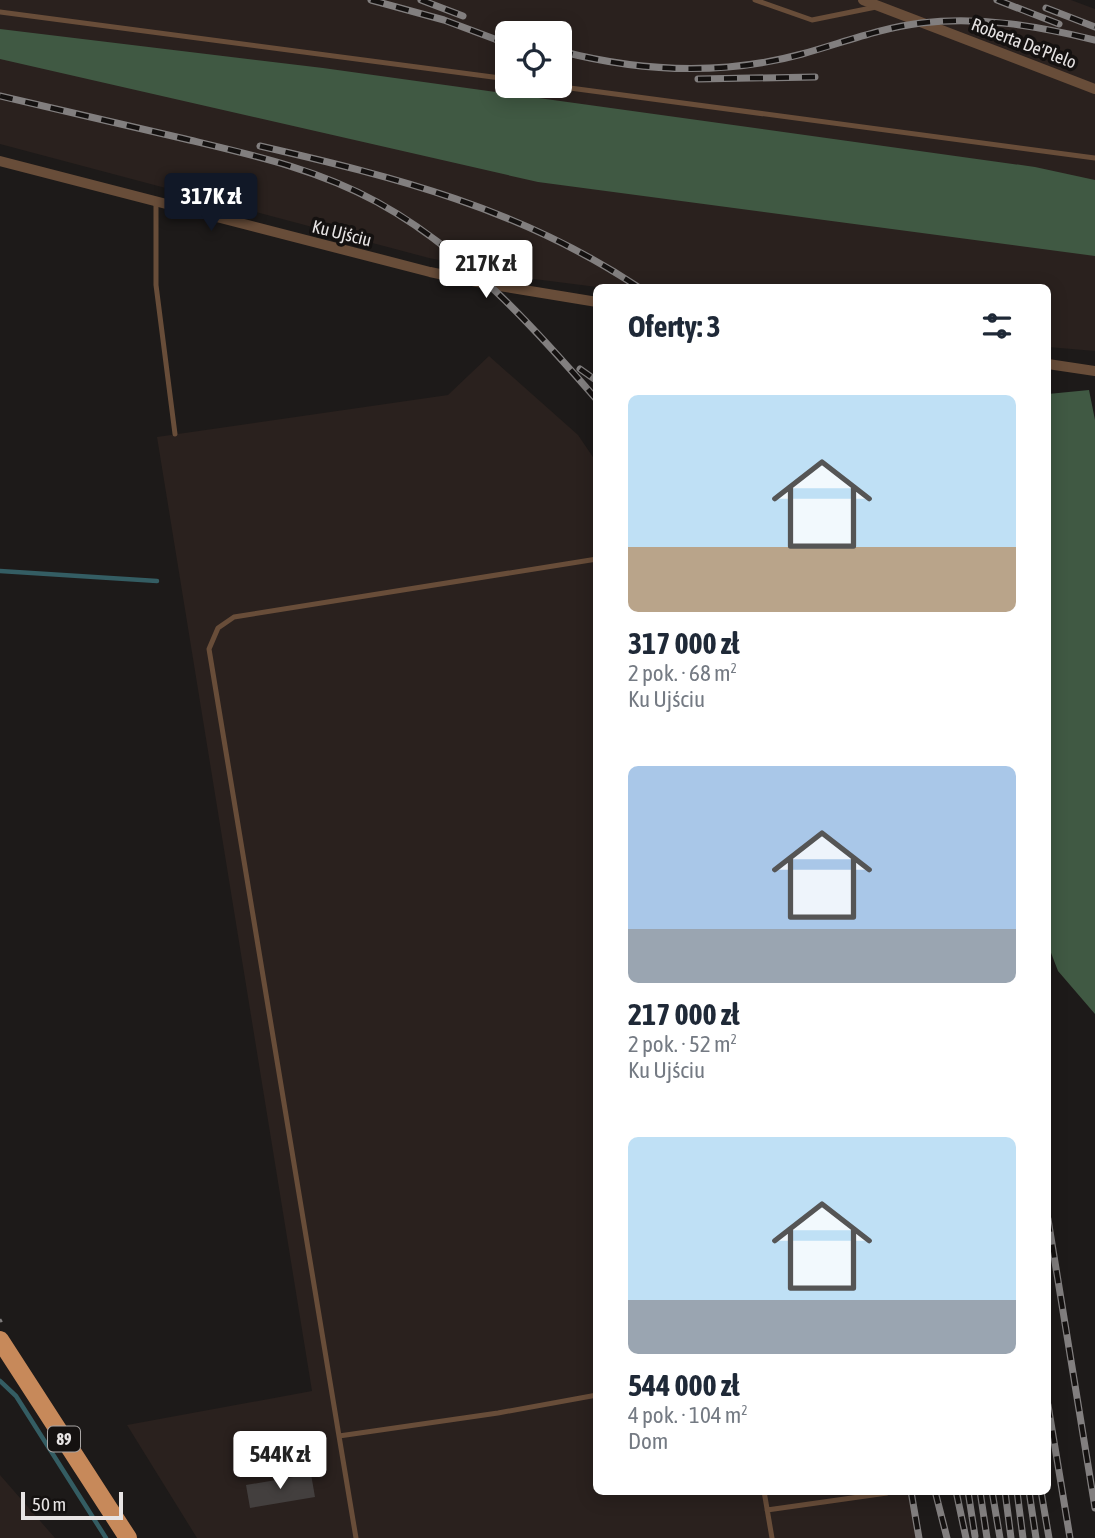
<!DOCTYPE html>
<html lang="pl">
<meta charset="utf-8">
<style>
body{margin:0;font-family:"Asap Condensed",sans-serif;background:#f6f6f7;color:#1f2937;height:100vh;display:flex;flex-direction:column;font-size:26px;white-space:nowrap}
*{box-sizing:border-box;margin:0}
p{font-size:23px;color:#747a83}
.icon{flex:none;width:38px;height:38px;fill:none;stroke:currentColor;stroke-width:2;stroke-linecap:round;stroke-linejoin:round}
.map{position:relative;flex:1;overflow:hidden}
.details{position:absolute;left:593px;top:284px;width:458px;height:1211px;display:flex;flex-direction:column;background:#fff;border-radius:10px;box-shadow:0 4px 18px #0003}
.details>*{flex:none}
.controls{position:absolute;left:495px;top:21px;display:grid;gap:14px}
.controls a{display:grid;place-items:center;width:77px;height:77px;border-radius:10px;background:#fff;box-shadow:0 4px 18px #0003;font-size:35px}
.scale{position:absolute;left:21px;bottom:18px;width:102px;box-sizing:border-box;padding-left:7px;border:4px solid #e7e4e4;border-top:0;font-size:19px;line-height:24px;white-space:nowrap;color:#e7e4e4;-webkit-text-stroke:5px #141110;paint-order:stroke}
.price{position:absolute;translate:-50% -60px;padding:0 16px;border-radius:7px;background:#fff;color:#222;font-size:23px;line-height:46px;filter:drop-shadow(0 2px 4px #0008)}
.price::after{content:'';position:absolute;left:50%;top:42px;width:21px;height:16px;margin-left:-10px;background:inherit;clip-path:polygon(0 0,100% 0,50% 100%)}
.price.selected{background:#111827;color:#fff}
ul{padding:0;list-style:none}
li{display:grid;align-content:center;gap:14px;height:371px;padding:0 35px}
li span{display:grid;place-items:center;height:217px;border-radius:10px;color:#555}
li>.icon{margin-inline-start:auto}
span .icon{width:126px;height:126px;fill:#fffc;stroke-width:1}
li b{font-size:30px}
h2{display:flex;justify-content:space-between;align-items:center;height:84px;padding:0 35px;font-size:30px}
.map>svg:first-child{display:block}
.built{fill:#2a211e;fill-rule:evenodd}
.forest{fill:#405943}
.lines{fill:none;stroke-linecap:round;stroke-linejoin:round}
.stream{stroke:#345d63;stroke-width:4.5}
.building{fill:#433f3e}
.path{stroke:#7f7c7c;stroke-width:2.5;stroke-dasharray:3.5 5;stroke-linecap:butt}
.service{stroke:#684d39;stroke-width:5}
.minor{stroke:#684d39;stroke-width:10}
.trunk{stroke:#c7895a;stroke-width:18}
.rail-casing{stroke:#827f7f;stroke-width:7}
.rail{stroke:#141110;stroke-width:4.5;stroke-dasharray:13;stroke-linecap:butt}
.labels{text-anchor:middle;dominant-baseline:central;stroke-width:7;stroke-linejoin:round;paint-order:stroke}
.shield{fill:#141110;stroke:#a8a5a4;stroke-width:2}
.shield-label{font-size:16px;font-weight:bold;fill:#e7e4e4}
.street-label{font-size:18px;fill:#e7e4e4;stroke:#141110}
</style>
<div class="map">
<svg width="1095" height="1538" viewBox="0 0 1095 1538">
<rect width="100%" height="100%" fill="#1d1a19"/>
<path class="built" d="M0,0H1071L1095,9V351L1048,347V287H597L534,279L429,258L0,144ZM508,33H560V86H508Z
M489,356L578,435L597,463V1491H909L916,1538H197L127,1425L312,1391L157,437L448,395Z
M0,1475L55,1538H0Z"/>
<path class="forest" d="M0,29L323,68L1035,167L1095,180V256L538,182L0,59Z
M1089,390L1095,420V1014L1058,971L1048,945V394Z"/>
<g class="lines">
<path class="stream" d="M0,571L157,581
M0,1381L16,1396L106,1538"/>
</g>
<path class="building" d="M311,1474L315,1497L250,1508L246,1485Z"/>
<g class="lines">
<path class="path" d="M0,1319L4,1326"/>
<path class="service" d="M755,0L812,20L876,7
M0,12L508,79
M555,86L1095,158
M156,202V285L175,434
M339,1436L209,649L218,628L234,617L597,559
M764,1491L772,1538
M767,1510L887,1493
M356,1538L339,1436L498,1413L597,1395"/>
<path class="minor" d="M863,0L1095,89
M0,161L430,272L487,284L597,302
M1048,364L1095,371"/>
<path class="trunk" d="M0,1340L128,1538"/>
<defs>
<path id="rail" d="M371,0L444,20L508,44
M421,0L463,16
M997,0L1059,24
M1046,8L1095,27
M560,51C641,72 721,76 802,54C842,43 880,28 921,23C981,16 1037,26 1095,40
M698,79L815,77
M0,96C60,110 121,124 181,138C248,154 315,168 377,202C463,249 533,326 597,400
M260,146C395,177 521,209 638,287
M580,369L597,381
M1048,1219L1095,1508
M1048,1405L1070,1538
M911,1491L919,1538
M935,1491L947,1538
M956,1491L966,1538
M968,1491L975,1536
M980,1491L987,1538
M992,1491L1000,1538
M1005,1491L1011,1538
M1017,1491L1023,1538
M1029,1491L1036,1538
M1041,1491L1049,1538"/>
</defs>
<use href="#rail" class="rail-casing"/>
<use href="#rail" class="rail"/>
</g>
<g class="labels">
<rect class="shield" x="48" y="1426.5" width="32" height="25" rx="5"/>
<g class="shield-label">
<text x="64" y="1439">89</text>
</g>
<g class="street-label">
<text transform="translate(1024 43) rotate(21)">Roberta De'Plelo</text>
<text transform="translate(342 233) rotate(14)">Ku Ujściu</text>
</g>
</g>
</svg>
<div class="controls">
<a><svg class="icon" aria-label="locate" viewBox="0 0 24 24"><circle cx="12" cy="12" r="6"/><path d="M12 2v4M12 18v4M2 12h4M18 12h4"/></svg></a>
</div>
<div class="scale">50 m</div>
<b class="price selected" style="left:211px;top:233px">317K zł</b>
<b class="price" style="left:486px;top:300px">217K zł</b>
<b class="price" style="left:280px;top:1491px">544K zł</b>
<section class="details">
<h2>Oferty: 3<svg class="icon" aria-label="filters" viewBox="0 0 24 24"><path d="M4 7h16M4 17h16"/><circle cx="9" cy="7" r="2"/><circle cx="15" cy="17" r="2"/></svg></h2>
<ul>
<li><span style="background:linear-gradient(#bfe0f5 70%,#b9a48a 0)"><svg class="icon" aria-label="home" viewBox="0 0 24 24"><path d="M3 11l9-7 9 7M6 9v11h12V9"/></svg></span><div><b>317 000 zł</b><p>2 pok. · 68 m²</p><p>Ku Ujściu</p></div></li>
<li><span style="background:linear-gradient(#a9c7e8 75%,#9aa5b1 0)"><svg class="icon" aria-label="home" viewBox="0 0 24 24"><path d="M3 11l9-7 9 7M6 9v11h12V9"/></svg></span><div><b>217 000 zł</b><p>2 pok. · 52 m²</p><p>Ku Ujściu</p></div></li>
<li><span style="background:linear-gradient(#bfe0f5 75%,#9aa5b1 0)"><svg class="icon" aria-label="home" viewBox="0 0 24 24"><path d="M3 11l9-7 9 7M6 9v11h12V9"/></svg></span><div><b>544 000 zł</b><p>4 pok. · 104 m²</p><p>Dom</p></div></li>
</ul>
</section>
</div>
